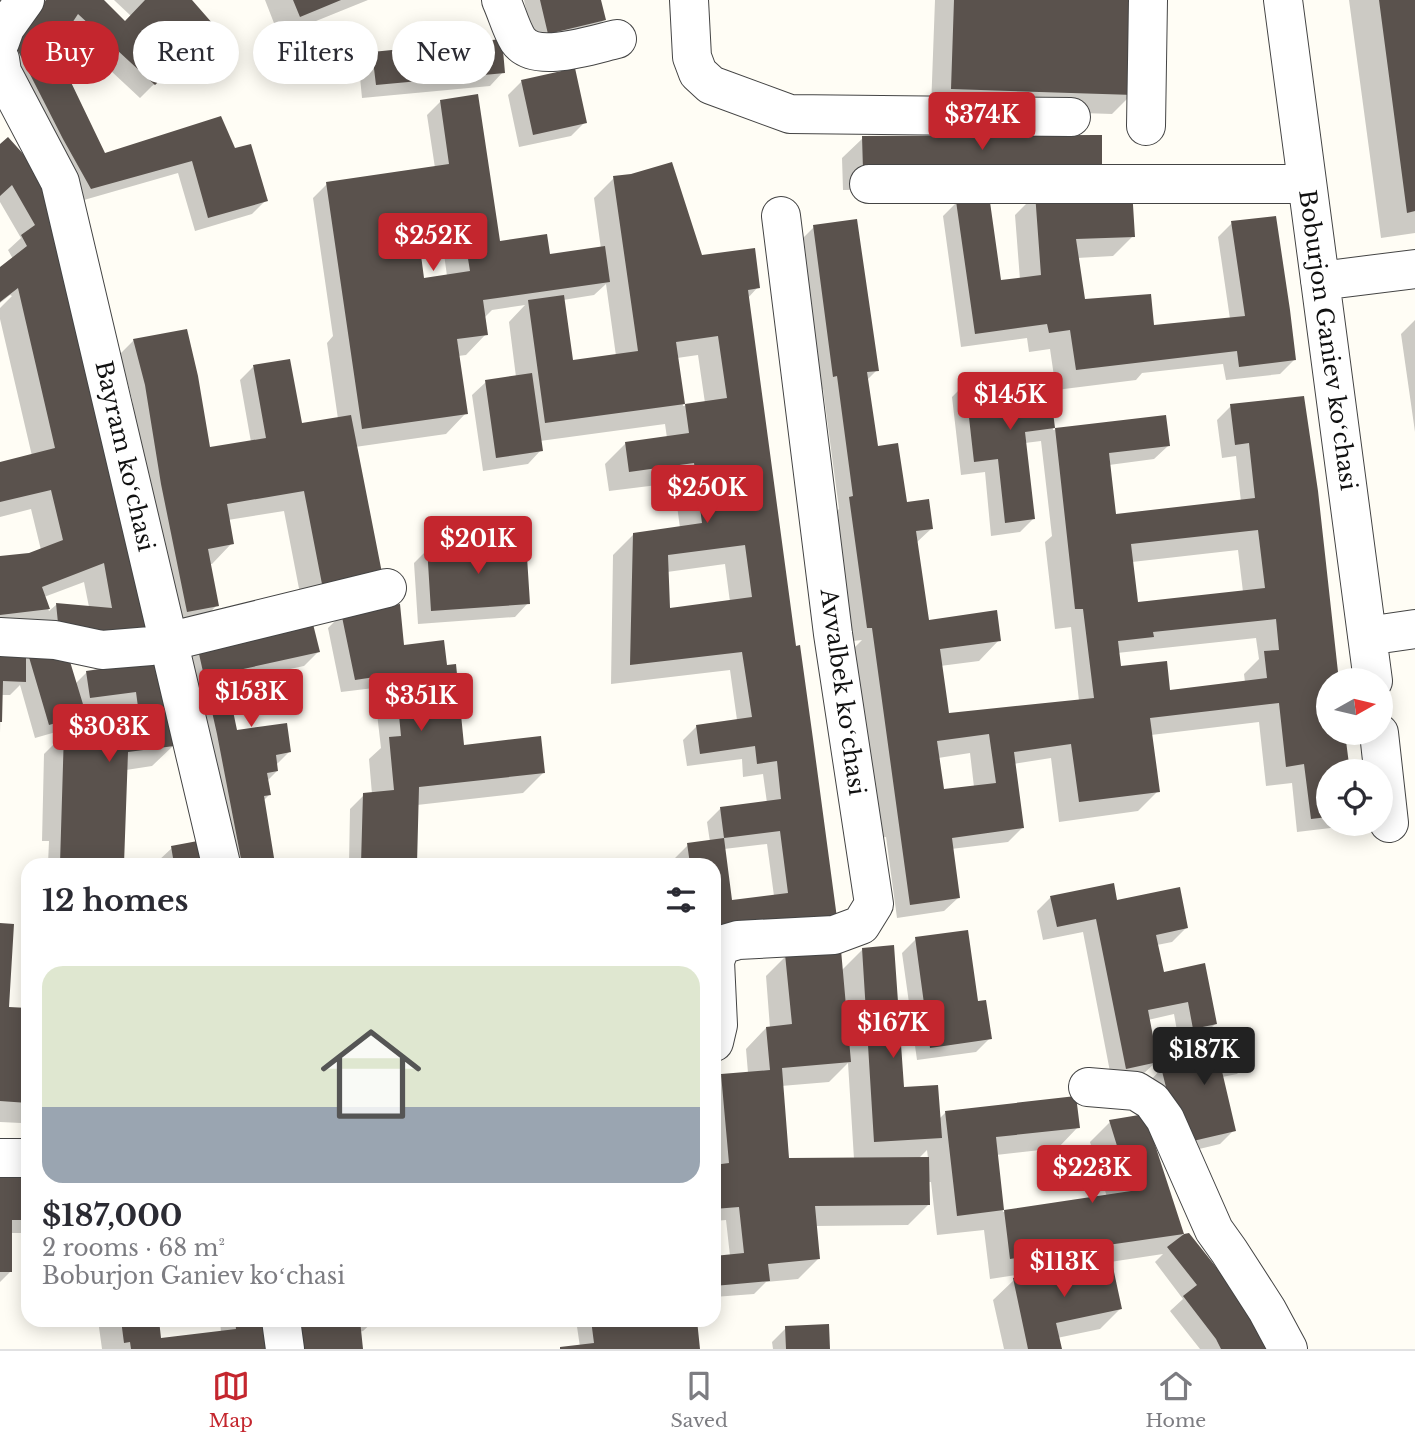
<!DOCTYPE html>
<meta charset="utf-8">
<style>
body{margin:0;font-family:"Libre Baskerville",serif;background:#f7f7f7;color:#2b2b33;height:100vh;display:flex;flex-direction:column;font-size:26px;white-space:nowrap}
*{box-sizing:border-box;margin:0}
p{font-size:23px;color:#7c7c81}
.icon{flex:none;width:38px;height:38px;fill:none;stroke:currentColor;stroke-width:2;stroke-linecap:round;stroke-linejoin:round}
.map{position:relative;flex:1;overflow:hidden}
.drawer{position:absolute;left:21px;top:858px;width:700px;height:469px;display:flex;flex-direction:column;background:#fff;border-radius:21px;box-shadow:0 4px 18px #0003}
.drawer>*{flex:none}
.top-card{position:absolute;left:21px;top:21px;width:700px;height:63px;display:flex;gap:14px}
.needle{width:46px;rotate:82deg}
.buttons{position:absolute;left:1316px;top:668px;display:grid;gap:14px}
.buttons a{display:grid;place-items:center;width:77px;height:77px;border-radius:50%;background:#fff;box-shadow:0 4px 18px #0003;font-size:35px}
.price{position:absolute;translate:-50% -60px;padding:0 16px;border-radius:7px;background:#c4262e;color:#fff;font-size:23px;line-height:46px;filter:drop-shadow(0 2px 4px #0008)}
.price::after{content:'';position:absolute;left:50%;top:42px;width:21px;height:16px;margin-left:-10px;background:inherit;clip-path:polygon(0 0,100% 0,50% 100%)}
.price.selected{background:#222;color:#fff}
ul{padding:0;list-style:none}
li{display:grid;align-content:center;gap:14px;height:371px;padding:0 21px}
li+li{border-top:2px solid #e1e1e2}
li span{display:grid;place-items:center;height:217px;border-radius:21px;color:#555}
li>.icon{margin-inline-start:auto}
span .icon{width:126px;height:126px;fill:#fffc;stroke-width:1}
li b{font-size:30px}
h2{display:flex;justify-content:space-between;align-items:center;height:84px;padding:0 21px;font-size:30px}
.tag{padding:0 24px;border-radius:32px;background:#fff;box-shadow:0 4px 18px #0003;font-size:24px;line-height:63px}
.tag.selected{background:#c4262e;color:#fff}
.tab-bar{display:flex;justify-content:space-around;align-items:center;height:98px;border-top:2px solid #e1e1e2;background:#fff;font-size:19px;color:#7c7c81}
.tab-bar a{display:grid;justify-items:center;gap:4px}
.tab-bar .selected{color:#c4262e}
.map>svg:first-child{display:block}
.shadow{fill:#0003;fill-rule:evenodd}
.building{fill:#5a524d;fill-rule:evenodd}
.lines{fill:none;stroke-linecap:round;stroke-linejoin:round}
.minor-casing{stroke:#444;stroke-width:40}
.minor{stroke:#fff;stroke-width:38}
.labels{text-anchor:middle;dominant-baseline:central;stroke-width:7;stroke-linejoin:round;paint-order:stroke}
.street-label{font-size:23px;fill:#111;stroke:#fff}
</style>
<div class="map">
<svg width="1415" height="1349" viewBox="0 0 1415 1349">
<rect width="100%" height="100%" fill="#fffdf5"/>
<path class="shadow" d="M43,0H102L125,23L131,16L114,0H189L218,32L197,52L152,86L140,98L66,29L53,49L104,155L234,150L266,200L252,214L195,231L178,173L77,202L2,60Z
M265,0H368L279,36Z
M524,0H599L604,20L590,34L534,47Z
M935,0H1135L1132,94L1112,114L931,108Z
M1349,0H1415V233L1381,238Z
M373,53L503,72L490,86L362,98L359,67Z
M522,81L585,122L571,136L519,147L508,95Z
M441,101L498,245L548,256L601,249L594,198L614,178L701,257L758,287L747,299L795,647L835,917L714,945V864H675V858L688,845L710,842L707,822L721,808L767,803L763,774L743,777L742,759L687,766L683,740L697,726L737,720L730,670L611,684L613,555L634,534L680,528L674,483L609,491L605,464L626,443L667,438L665,424L540,441L541,450L528,464L483,471L472,395L486,382L516,377L509,322L525,305L492,310L484,318L486,334L466,355L458,356L466,413L446,434L355,447L380,572L302,604L284,511L228,520L232,543L212,564H209L217,605L197,626L167,631L148,500L132,399L120,354L134,340L209,449L251,442L240,380L253,367L300,425L338,419L327,343L333,336L313,198L327,184L435,168L427,115ZM444,254L447,276L422,279L419,257ZM606,284L616,356L571,362L563,300L594,295ZM698,355L705,403L683,406L677,358ZM725,564L730,602L668,610L667,572ZM767,844L774,896L731,901L724,849Z
M863,138L1080,188L843,190L842,158Z
M0,146L33,167L147,636L67,656L75,684L87,672L161,662L173,746L152,766L126,770L123,864H48L49,841H42L44,754L64,734L125,725L123,705L83,710L84,714L70,728L35,738L20,685L10,695H1L0,733V557L29,554L41,550L31,509L0,517V464L32,456L0,319V308L12,296L10,295L0,303V269L13,259L8,250L21,238L0,202ZM84,582L89,607L56,605L49,611L44,597Z
M1036,194L1133,236L1113,256L1077,258L1083,301L1153,329L1230,319L1218,237L1232,223L1294,360L1280,374L1226,380L1223,364L1142,373L1136,380L1056,390L1050,349L1029,352L1027,338L961,347L943,216L957,202L1000,282L1020,280L1015,215Z
M814,227L877,370L867,380L876,448L905,504L931,529L917,542L927,622L999,640L979,661L940,666L947,715L1079,701L1071,627L1055,629L1045,542L1052,536L1041,441L1025,443L1034,518L1020,532L991,536L985,472L961,475L952,397L966,383L1047,374L1053,430L1165,417L1168,446L1154,459L1109,465L1115,516L1241,502L1236,456L1222,458L1217,420L1231,406L1303,398L1328,681V824H1342L1339,827L1297,832L1292,783L1266,786L1259,722L1151,735L1158,791L1138,811L1059,822L1051,758L1013,764L1022,828L1008,842L951,849L958,898L944,911L897,918L886,837L878,838L852,650L862,640L853,641L836,512L839,509L823,389L820,390L800,241ZM1238,550L1243,592L1133,605L1132,562ZM1256,638L1259,659L1244,674L1245,682L1168,691L1119,668L1117,653ZM970,753L974,787L943,791L938,758Z
M1415,320V432L1401,334Z
M428,549L528,603L515,617L418,624L414,563Z
M342,614L402,646L445,666L463,747L543,773L523,793L417,805L415,864H349L350,809L364,795L372,794L369,759L381,748L374,688L341,692L328,628Z
M198,646L318,652L304,666L225,683L236,732L289,752L276,765L277,771L267,781L269,795L263,801L274,864H226L185,660Z
M172,848L205,864H158V861Z
M1051,897L1186,928L1172,942L1157,945L1162,974L1215,1024L1201,1038L1179,1042L1174,1014L1148,1020L1156,1062L1142,1075L1112,1082L1083,932L1043,940L1037,911Z
M0,924L7,1009L28,1010V1130L27,1118L21,1123L0,1122Z
M916,939L990,1038L976,1052L917,1060L902,953Z
M863,949L902,1089L939,1119L945,1113L1078,1127L1058,1148L996,1155L1003,1212L1107,1197L1090,1142L1110,1122L1144,1116L1183,1236L1270,1349H1200L1170,1311L1183,1299L1155,1262L1163,1254L1110,1262L1120,1309L1100,1329L1057,1338L1060,1349H1004L993,1300L1014,1280L1036,1275L1035,1272L990,1279L984,1230L937,1235L931,1182H928V1205L908,1225L815,1226L818,1259L798,1279L766,1282L754,1294L714,1297V1258L730,1256L726,1220L714,1221V1083L721,1076L748,1073L746,1049L766,1028H770L766,976L786,956L841,971ZM848,1063L854,1159H788L781,1086L829,1082ZM927,1150L928,1158H919Z
M1250,1060L1237,1074L1222,1077L1234,1130L1220,1144L1166,1157L1149,1082L1162,1068Z
M0,1173H28V1267H25L21,1235L23,1233H10L11,1271L0,1282Z
M98,1320H157L160,1340L221,1333L220,1320H263L267,1349H102Z
M286,1320H375L363,1331L359,1332L361,1349H289Z
M576,1320H696L699,1349H560L580,1347Z
M786,1328L828,1349H773L772,1342Z"/>
<path class="building" d="M46,0H104L125,21L145,0H192L220,32L174,67L155,85L78,14L55,49L105,153L221,116L235,148L251,144L268,201L208,218L192,161L91,189L63,139L15,45Z
M293,0H341L300,17Z
M540,0H601L606,20L548,34Z
M954,0H1137L1134,95L951,89Z
M1379,0H1415V211L1407,213Z
M502,39L505,73L376,85L372,52Z
M575,68L587,123L533,135L521,80Z
M478,94L500,241L547,234L550,254L605,246L610,282L483,300L488,335L457,339L468,414L362,429L326,182L449,164L440,100ZM464,234L470,271L424,278L419,240Z
M1102,135V168L863,170L862,136Z
M8,137L34,166L55,199L149,637L59,633L56,603L112,608L104,563L42,587L50,609L0,615V556L29,553L63,540L51,490L0,502V462L55,448L18,288L0,302V267L27,246L21,235L35,225L12,185L0,196V144Z
M672,162L702,255L755,248L760,288L748,290L796,646L800,645L813,739L837,918L714,934V864H690L687,843L724,838L732,900L788,893L780,831L724,838L720,807L781,799L777,761L757,764L755,746L700,754L696,725L752,717L742,652L630,665L633,533L702,523L694,463L629,472L625,442L689,433L685,404L727,398L718,336L676,342L685,404L545,423L528,300L564,295L573,360L638,351L613,176L631,174ZM745,545L752,597L670,608L668,555Z
M1132,189L1135,237L1076,239L1085,299L1151,294L1154,325L1245,316L1231,221L1276,216L1290,310L1296,360L1239,367L1237,351L1076,370L1070,330L1049,333L1047,324L975,334L956,201L989,195L1001,280L1041,275L1035,193Z
M857,219L879,371L867,372L878,446L898,443L907,502L929,499L933,529L916,531L929,620L997,610L1001,641L940,649L949,713L1094,698L1083,609H1075L1055,428L1166,415L1170,446L1109,453L1116,514L1255,498L1249,443L1235,445L1230,404L1304,396L1318,491L1339,681H1328V733H1345L1350,772H1328V817L1311,819L1304,764L1286,767L1279,703L1150,718L1160,792L1079,802L1071,744L1014,752L1024,828L952,838L960,898L910,905L872,628H867L849,497L853,496L837,376L833,377L813,225ZM1258,530L1265,588L1138,602L1131,544ZM1276,619L1279,650L1264,651L1267,678L1170,690L1167,661L1121,666L1118,641L1154,637L1153,632ZM989,734L996,783L944,789L937,741Z
M187,329L198,376L210,447L266,438L253,365L290,359L302,423L351,415L382,573L322,584L304,491L227,504L234,544L208,549L219,606L187,612L161,484L145,385L133,339Z
M1048,372L1055,428L1025,432L1035,519L1005,523L998,459L974,462L965,382Z
M532,373L543,451L496,458L485,380Z
M526,541L530,604L431,611L427,547Z
M400,604L404,645L444,640L447,665L456,664L464,745L541,736L545,773L419,787L417,864H361L363,793L394,790L389,737L401,736L395,674L355,680L341,612Z
M312,620L320,652L225,673L237,730L287,723L291,752L276,755L278,771L267,773L271,795L264,796L275,864H242L217,734L197,645Z
M0,646L26,647V682L3,681L2,722H0Z
M26,647L68,655L86,714L49,725Z
M163,660L174,746L128,752L124,864H60L64,732L140,722L136,692L90,698L86,671Z
M203,840L207,864H174L171,846Z
M1114,883L1117,900L1180,887L1188,928L1156,935L1164,972L1205,963L1217,1024L1193,1029L1188,1002L1148,1010L1158,1062L1126,1069L1096,919L1057,927L1050,896Z
M0,923L14,924L9,1007L28,1008V1103L0,1101Z
M968,930L978,1001L986,1000L992,1039L930,1048L915,937Z
M894,945L904,1087L938,1085L942,1138L874,1142L862,948Z
M841,950L851,1062L782,1068L789,1158L929,1157L930,1205L815,1206L820,1259L768,1264L770,1281L714,1286V1256L744,1253L739,1207L714,1209V1165L729,1163L721,1074L770,1070L766,1027L792,1024L785,954Z
M1245,1031L1252,1060L1221,1067L1236,1131L1180,1144L1161,1067L1215,1037Z
M1076,1096L1080,1128L996,1137L1004,1210L1131,1191L1109,1120L1145,1114L1184,1234L1189,1233L1251,1311L1272,1349H1221L1216,1339L1183,1296L1197,1285L1167,1247L1184,1234L1010,1259L1004,1210L957,1216L945,1111Z
M0,1171H28V1220H12V1272H0Z
M1111,1258L1122,1309L1056,1323L1062,1349H1028L1013,1278Z
M121,1320H159L161,1338L236,1329L235,1320H265L269,1349H131L130,1342L124,1343Z
M300,1320H360L363,1349H304Z
M591,1320H697L700,1349H560V1347L594,1343Z
M829,1324L830,1349H786L785,1326Z"/>
<g class="lines">
<defs>
<path id="minor" d="M501,0C507,13 511,29 518,40C535,65 594,44 617,39
M689,0L692,57L698,73L711,85L790,114L1071,117
M1283,0L1373,681
M0,42L5,28L25,0
M0,59L2,72L60,182L221,864
M1146,126L1148,0
M869,184H1307
M1320,281L1415,269
M1367,636L1415,629
M0,637L55,640L102,650L151,646L387,588
M1379,733L1389,823
M714,1042L718,1025L715,961L721,945L738,940L834,935L861,925L874,904L833,634L781,216
M1088,1087L1136,1091L1152,1101L1165,1119L1214,1230L1229,1251L1267,1310L1288,1349
M0,1158H28
M281,1320L285,1349"/>
</defs>
<use href="#minor" class="minor-casing"/>
<use href="#minor" class="minor"/>
</g>
<g class="labels">
<g class="street-label">
<text transform="translate(1328 340) rotate(82)">Boburjon Ganiev koʻchasi</text>
<text transform="translate(125 456) rotate(77)">Bayram koʻchasi</text>
<text transform="translate(843 692) rotate(82)">Avvalbek koʻchasi</text>
</g>
</g>
</svg>
<div class="buttons">
<a><svg class="needle" viewBox="-14 -14 28 28"><path d="M0-13l5 13h-10z" fill="#e53935"/><path d="M0 13l5-13h-10z" fill="#7c7c81"/></svg></a>
<a><svg class="icon" aria-label="locate" viewBox="0 0 24 24"><circle cx="12" cy="12" r="6"/><path d="M12 2v4M12 18v4M2 12h4M18 12h4"/></svg></a>
</div>
<b class="price" style="left:982px;top:152px">$374K</b>
<b class="price" style="left:433px;top:273px">$252K</b>
<b class="price" style="left:1010px;top:432px">$145K</b>
<b class="price" style="left:707px;top:525px">$250K</b>
<b class="price" style="left:478px;top:576px">$201K</b>
<b class="price" style="left:251px;top:729px">$153K</b>
<b class="price" style="left:421px;top:733px">$351K</b>
<b class="price" style="left:109px;top:764px">$303K</b>
<b class="price" style="left:893px;top:1060px">$167K</b>
<b class="price selected" style="left:1204px;top:1087px">$187K</b>
<b class="price" style="left:1092px;top:1205px">$223K</b>
<b class="price" style="left:1064px;top:1299px">$113K</b>
<div class="top-card">
<a class="tag selected">Buy</a>
<a class="tag">Rent</a>
<a class="tag">Filters</a>
<a class="tag">New</a>
</div>
<section class="drawer">
<h2>12 homes<svg class="icon" aria-label="filters" viewBox="0 0 24 24"><path d="M4 7h16M4 17h16"/><circle cx="9" cy="7" r="2"/><circle cx="15" cy="17" r="2"/></svg></h2>
<ul>
<li><span style="background:linear-gradient(#dfe7d0 65%,#9aa5b1 0)"><svg class="icon" aria-label="home" viewBox="0 0 24 24"><path d="M3 11l9-7 9 7M6 9v11h12V9"/></svg></span><div><b>$187,000</b><p>2 rooms · 68 m²</p><p>Boburjon Ganiev koʻchasi</p></div></li>
</ul>
</section>
</div>
<nav class="tab-bar">
<a class="selected"><svg class="icon" aria-label="map" viewBox="0 0 24 24"><path d="M3 6l6-2 6 2 6-2v14l-6 2-6-2-6 2zM9 4v14M15 6v14"/></svg>Map</a>
<a><svg class="icon" aria-label="saved" viewBox="0 0 24 24"><path d="M7 4h10v16l-5-4-5 4z"/></svg>Saved</a>
<a><svg class="icon" aria-label="home" viewBox="0 0 24 24"><path d="M3 11l9-7 9 7M6 9v11h12V9"/></svg>Home</a>
</nav>
